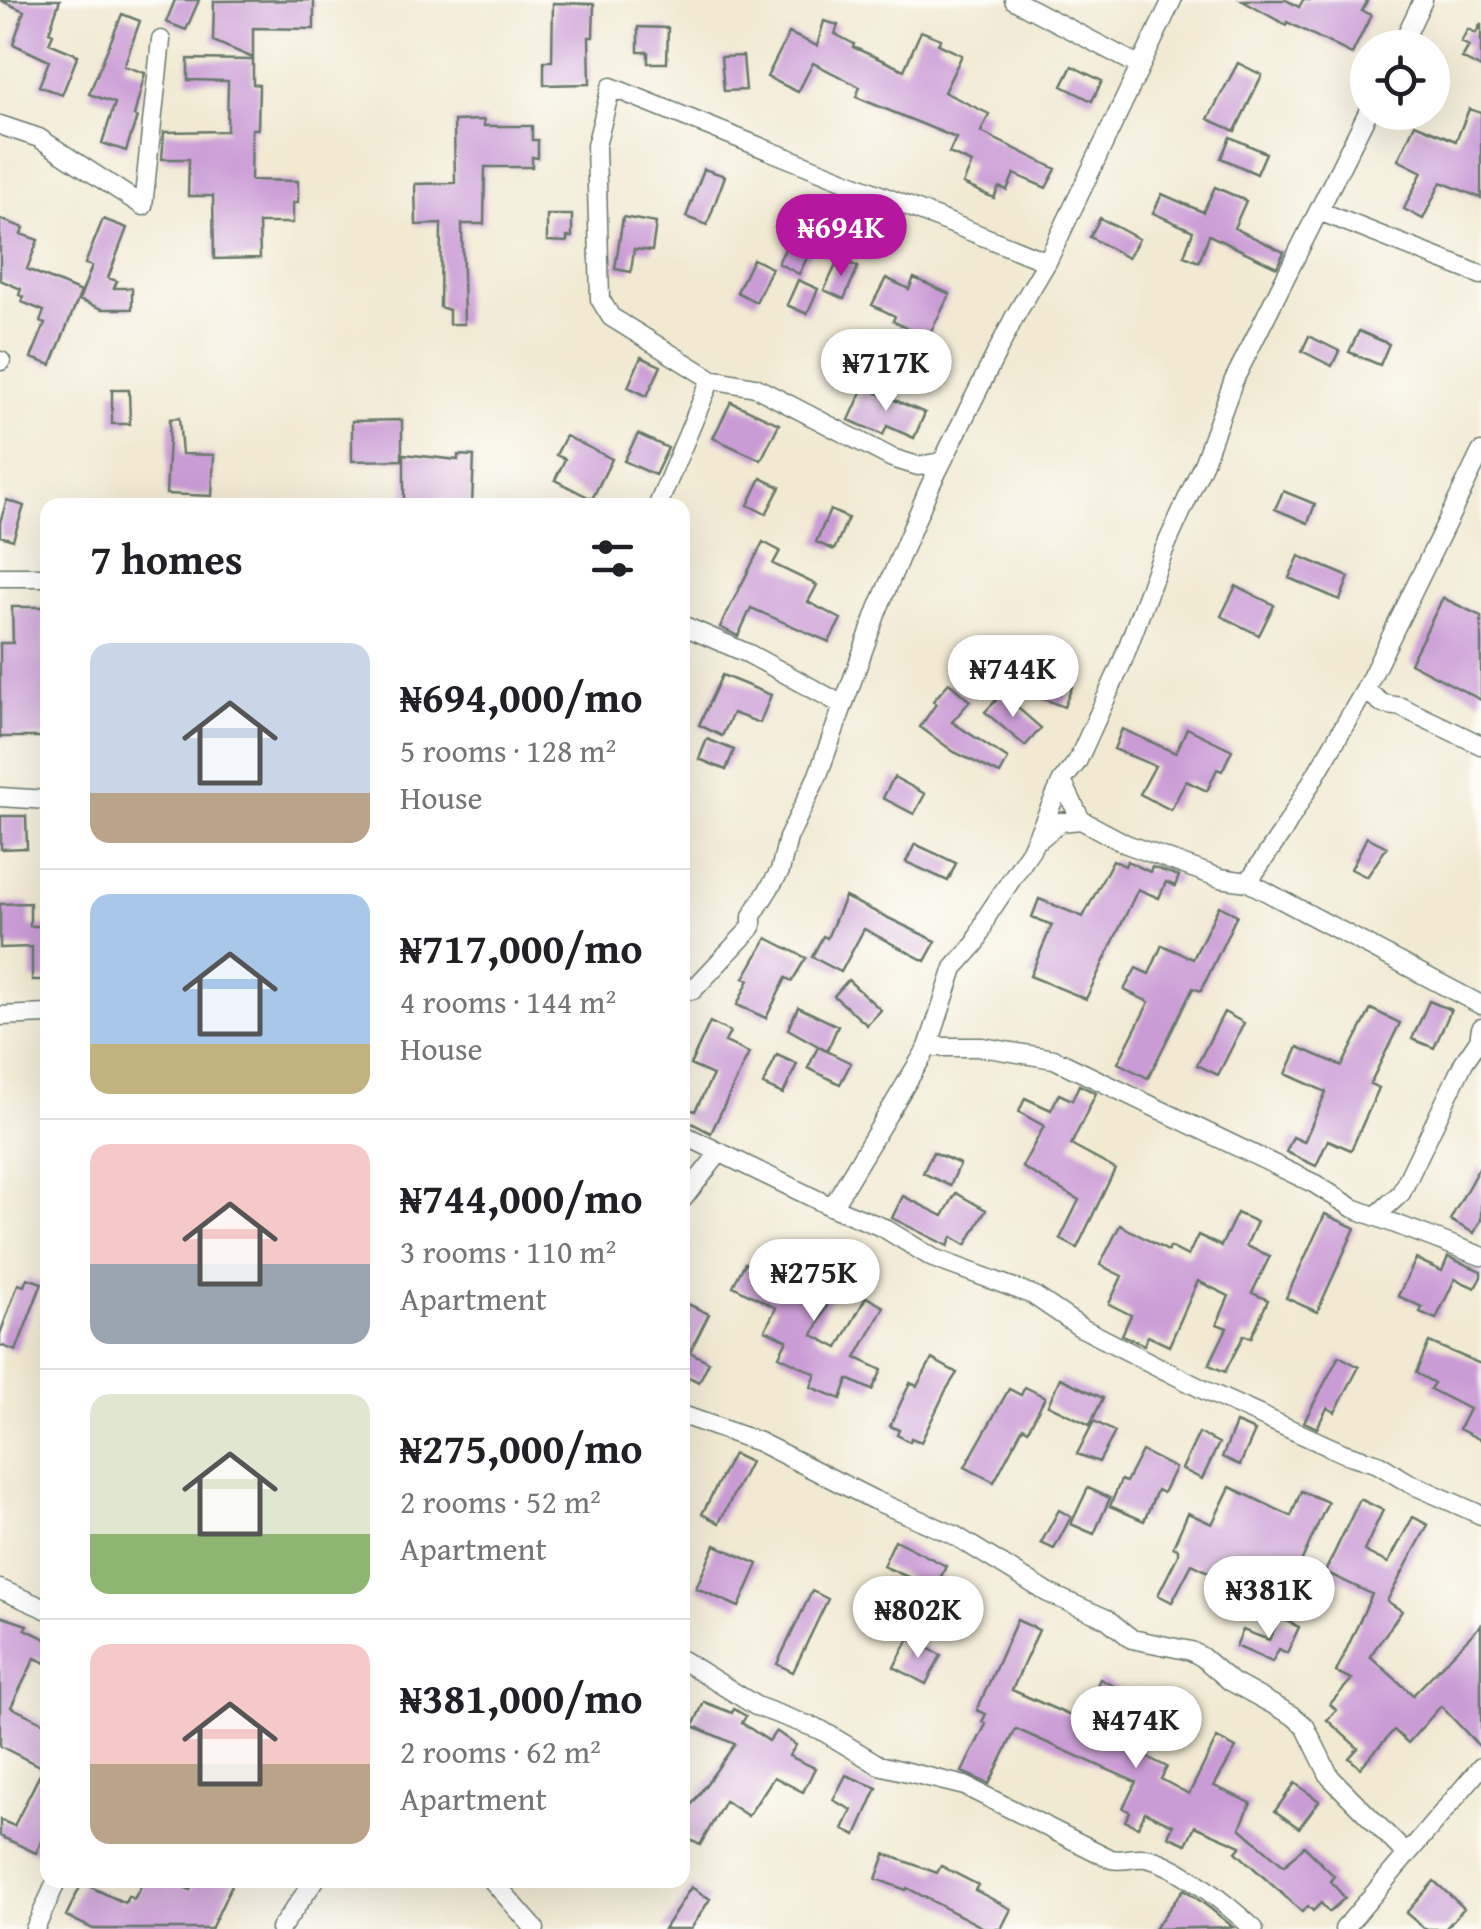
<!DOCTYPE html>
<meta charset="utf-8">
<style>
body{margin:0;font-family:"Gentium Book Plus",serif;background:#f6f6f6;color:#202124;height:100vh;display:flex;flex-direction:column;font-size:38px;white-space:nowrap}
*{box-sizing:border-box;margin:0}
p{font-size:32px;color:#757577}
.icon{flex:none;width:55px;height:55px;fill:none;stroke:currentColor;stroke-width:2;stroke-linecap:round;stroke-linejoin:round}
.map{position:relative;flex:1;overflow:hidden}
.side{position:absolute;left:40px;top:498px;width:650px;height:1390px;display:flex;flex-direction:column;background:#fff;border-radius:20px;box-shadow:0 10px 40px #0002}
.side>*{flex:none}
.fabs{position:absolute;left:1350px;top:30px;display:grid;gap:20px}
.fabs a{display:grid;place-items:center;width:100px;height:100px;border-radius:50%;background:#fff;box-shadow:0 10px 40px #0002;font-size:50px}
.price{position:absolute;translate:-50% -85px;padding:0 22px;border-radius:35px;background:#fff;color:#222;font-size:32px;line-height:65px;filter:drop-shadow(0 2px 5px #0008)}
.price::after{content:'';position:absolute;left:50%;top:60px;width:30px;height:22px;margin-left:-15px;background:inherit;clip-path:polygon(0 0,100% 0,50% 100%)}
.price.selected{background:#b5179e;color:#fff}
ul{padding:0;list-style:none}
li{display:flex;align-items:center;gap:30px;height:250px;padding:0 50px}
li+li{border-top:2px solid #e0e0e0}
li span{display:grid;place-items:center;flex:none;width:280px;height:200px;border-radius:20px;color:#555}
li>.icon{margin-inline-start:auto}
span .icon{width:120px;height:120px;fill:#fffc;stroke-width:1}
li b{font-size:42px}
h2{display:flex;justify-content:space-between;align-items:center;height:120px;padding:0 50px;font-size:42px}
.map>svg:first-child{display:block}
.building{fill:#ca9cd6}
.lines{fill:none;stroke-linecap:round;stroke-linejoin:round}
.minor-casing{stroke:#68796b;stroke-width:21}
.minor{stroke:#fff;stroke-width:18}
</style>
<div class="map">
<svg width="1481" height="1929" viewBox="0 0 1481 1929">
<rect width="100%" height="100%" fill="#fdfcf7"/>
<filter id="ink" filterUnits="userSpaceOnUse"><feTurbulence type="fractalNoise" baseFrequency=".01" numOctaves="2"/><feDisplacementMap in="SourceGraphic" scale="20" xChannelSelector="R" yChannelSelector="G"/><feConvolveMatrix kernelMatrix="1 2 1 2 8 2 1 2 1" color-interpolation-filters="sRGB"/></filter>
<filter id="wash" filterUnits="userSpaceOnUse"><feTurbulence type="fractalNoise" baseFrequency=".0048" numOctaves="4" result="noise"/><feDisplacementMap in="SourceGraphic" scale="40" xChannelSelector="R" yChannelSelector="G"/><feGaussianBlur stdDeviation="2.25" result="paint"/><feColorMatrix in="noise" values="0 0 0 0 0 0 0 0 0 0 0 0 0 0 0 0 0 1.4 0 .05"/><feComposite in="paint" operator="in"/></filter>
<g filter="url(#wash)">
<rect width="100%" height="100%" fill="#f1e9d1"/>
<g id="blocks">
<path class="building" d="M0,0H60L49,32L53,34L49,43L78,55L62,95L39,86L49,61L13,44L24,11Z
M175,0H199L186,30L166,22Z
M314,0V29L253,28V58L213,41L214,1Z
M1241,0H1286L1299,7L1303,0H1368L1362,11L1371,15L1352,54L1287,22L1286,25Z
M553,3L594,4L593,37H589L590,84L544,85V61H552Z
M122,14L140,21L124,66L145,73L134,116L137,117L126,151L102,143L115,103L89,94Z
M824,21L838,25L835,34L854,44L853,47L904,70L921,31L941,39L938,44L962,55L944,92L989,114L981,132L1056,169L1046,188L1014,174L1007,190L999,187L994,198L963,184L972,163L949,153L956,138L856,97L860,87L813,63L798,92L767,77L789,33L817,46Z
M1481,23V68L1462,58L1469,46L1461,42L1468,29L1476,33Z
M638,27L668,28L667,63H648V52H638Z
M743,56L746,90L724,91L721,57Z
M188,59L253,60V84L259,85L258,129H252L251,180L298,181V203H293V223H259L260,258L214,259L213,196H188L189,159H162L164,132L227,131L228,81L188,80Z
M1238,63L1262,75L1235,131L1208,119Z
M1072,66L1102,81L1092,101L1062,86Z
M1469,109L1481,113V198L1441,182L1423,219L1404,209L1422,172L1398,160L1415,124L1456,141Z
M484,120V126H532V140H538V158L532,157V167H485L484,224H462L464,324H449V310L440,307L441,224L416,225L415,184L455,183L454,121Z
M1230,137L1266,153L1257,174L1221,158Z
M704,169L725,176L707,225L686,217Z
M1215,187L1246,201L1234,228L1284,252L1277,267L1209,235L1199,262L1184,256L1193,231L1153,213L1162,194L1203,212Z
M547,215H572V237H567V242L547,241Z
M623,217L656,223L652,251L634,249L631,272L615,269Z
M831,218L848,227L832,258L814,249Z
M1100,218L1139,239L1128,258L1090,237Z
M0,219L24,228L21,234L38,240L27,269L81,292L51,365L31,358L45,324L40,322L44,311L22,302L24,297L19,295L21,289L0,280Z
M103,219L127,228L108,278L117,281L114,288H132V309H102L79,300L92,266L85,264Z
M795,229L816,240L799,274L778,263Z
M753,259L772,268L756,302L737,292Z
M839,259L858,267L844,299L824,290Z
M886,278L909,289L914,278L950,294L927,339L893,321L895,316L872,305Z
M798,280L818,289L807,314L787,305Z
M1359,331L1389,344L1380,365L1349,352Z
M1309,336L1339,351L1332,366L1302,351Z
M641,357L661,366L647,396L628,387Z
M864,387L925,413L914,438L887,426L883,435L849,420Z
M112,390H129L130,424H112Z
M731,402L779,424L761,460L713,438Z
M179,418L182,454L214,455L212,496L166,494L170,419Z
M402,420V460L352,461V421Z
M638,434L668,448L655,475L624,461Z
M566,436L612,459L592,499L555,480L565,459L556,455Z
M404,454L458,460V455L474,456L472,505H404Z
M761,478L780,487L766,514L748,505Z
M1283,491L1315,504L1308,523L1275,509Z
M7,500L24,506L13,540L0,536V522Z
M830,510L848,518L834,550L816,542Z
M763,542L780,551L773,564L817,585L808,602L841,619L829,642L751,608L738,636L720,627Z
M1299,556L1349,577L1340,600L1289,578Z
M1236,586L1274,605L1259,635L1221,616Z
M1443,598L1481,616V700L1410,663Z
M12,607H45L48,737H0V643H13Z
M1034,673L1072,687L1064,707L1026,692Z
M722,675L771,695L760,723L733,713L722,736L699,725Z
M949,683L970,701L952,722L1008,759L1000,774L954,752L920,727L936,704L933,701Z
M1002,694L1041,728L1025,746L985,712Z
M1187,728L1232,750L1222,771L1217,769L1207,791L1186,781L1171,810L1140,794L1155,766L1114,749L1122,729L1176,753Z
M707,739L734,750L726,770L699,759Z
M894,777L925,794L914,814L883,798Z
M1,816H26L27,848L1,849Z
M1367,837L1387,847L1367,877L1351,869Z
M915,844L956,863L948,881L906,862Z
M1113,860L1125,866L1127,861L1150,872L1152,867L1179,876L1175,886L1166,882L1159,898L1138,889L1086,999L1030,976L1052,925L1032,917L1039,899L1083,917Z
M845,897L936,941L925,961L864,929L841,972L812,957L823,936L827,938Z
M30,903V926H48V980H32V947L0,948V904Z
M1219,906L1237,915L1201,991L1193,988L1148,1078L1118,1063L1149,1002L1124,990L1136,968L1149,974L1162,945L1193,959Z
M767,938L806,958L792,981L786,978L766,1018L737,1005L749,980L744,978Z
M848,980L881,1010L867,1025L834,996Z
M1429,1001L1451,1010L1434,1048L1412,1039Z
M798,1007L838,1026L827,1051L788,1029Z
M1371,1009L1400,1023L1370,1084L1379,1088L1351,1150L1328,1140L1316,1166L1286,1152L1293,1137L1304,1142L1326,1092L1286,1074L1298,1047L1342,1066Z
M1224,1012L1244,1023L1218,1075L1197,1065Z
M710,1022L730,1032L725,1042L749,1053L711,1133L682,1118V1107L695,1111L713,1075L690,1065Z
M818,1047L851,1063L840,1084L808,1068Z
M777,1055L797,1064L783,1094L763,1085Z
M1079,1085L1096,1093L1071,1145L1115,1169L1077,1248L1060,1239L1079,1200L1022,1167L1044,1126L1019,1112L1025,1098L1051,1110L1059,1094L1072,1100Z
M933,1152L960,1164L950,1186L923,1173Z
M1481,1164V1220L1474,1233L1450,1220Z
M956,1193L986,1210L966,1245L952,1237L948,1246L892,1218L903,1196L943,1216Z
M1237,1213L1257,1222L1246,1246L1270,1256L1252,1293L1268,1300L1251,1338L1244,1335L1225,1372L1209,1365L1227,1328L1217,1324L1229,1296L1198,1281L1169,1346L1148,1336L1144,1345L1122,1335L1131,1315L1109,1304L1122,1276L1100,1265L1120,1225L1168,1251L1170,1247L1188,1256L1198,1235L1221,1246Z
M1325,1214L1355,1228L1317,1312L1286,1298Z
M800,1253L842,1274L813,1335L838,1348L866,1297L884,1307L856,1358L882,1370L872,1390L848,1379L841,1399L811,1387L816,1374L779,1356L787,1340L765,1330L776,1308L733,1286L745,1263L786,1285Z
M1448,1257L1481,1271V1277L1475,1288L1455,1279L1436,1319L1420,1312L1422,1307L1398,1296L1416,1259L1442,1271Z
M27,1278L42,1283L16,1351L0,1345V1334L18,1284L24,1286Z
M688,1304L709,1314L690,1352L709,1362L699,1382L682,1374V1315Z
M1429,1342L1481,1364V1440L1459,1429L1469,1409L1430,1389L1434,1383L1416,1373Z
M1339,1356L1359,1367L1335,1412L1327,1408L1317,1428L1304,1422Z
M932,1359L957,1373L946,1390L921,1442L911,1438L910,1442L897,1435L899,1430L890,1426L910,1383L917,1386Z
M1060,1378L1103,1398L1090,1425L1048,1405Z
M1025,1387L1045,1397L1028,1430L1023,1427L994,1482L965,1467L1009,1389L1021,1395Z
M1094,1421L1115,1432L1099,1462L1077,1454Z
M1236,1423L1255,1431L1240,1465L1222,1457Z
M1199,1433L1219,1443L1202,1479L1182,1469Z
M1142,1451L1175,1468L1163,1493L1157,1490L1144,1521L1110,1506L1121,1480L1126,1482Z
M733,1454L750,1462L719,1523L702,1514Z
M1230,1487L1291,1516L1301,1491L1328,1502L1283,1602L1261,1592L1268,1578L1242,1564L1236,1576L1228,1572L1224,1580L1192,1564L1172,1602L1158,1595L1178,1555V1549L1173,1547L1188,1513L1212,1524Z
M1088,1488L1110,1498L1094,1534L1071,1524Z
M1360,1499L1383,1510L1364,1551L1388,1563L1413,1517L1428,1525L1387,1601L1402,1611L1370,1656L1413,1695L1481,1625V1748L1441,1706L1408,1743L1394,1730L1360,1768L1349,1758L1358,1748L1327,1720L1336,1710L1330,1704L1352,1679L1336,1672L1372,1594L1325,1572Z
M1059,1510L1071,1517L1054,1549L1041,1543Z
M895,1540L946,1566L935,1589L883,1566Z
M715,1545L758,1564L739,1607L696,1588Z
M812,1591L828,1599L793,1672L777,1664Z
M0,1616L27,1625L25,1629L48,1640V1664L35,1658L11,1707L48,1725V1843L42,1840L36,1853L0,1836V1820L14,1826L43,1768L0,1746Z
M1280,1618L1299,1627L1287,1653L1279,1649L1272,1662L1236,1646L1243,1630L1269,1640Z
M1017,1620L1039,1630L1012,1690L1080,1720L1100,1679L1145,1702L1125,1741L1147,1752L1145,1756L1167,1767L1161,1779L1189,1794L1217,1738L1236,1748L1214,1786L1251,1803L1240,1828L1284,1866L1304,1846L1334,1876L1330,1881L1345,1898L1329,1912L1321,1903L1313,1911L1308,1906L1302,1912L1236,1852L1241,1846L1195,1826L1186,1844L1168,1836L1173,1825L1145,1812L1138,1827L1125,1821L1130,1812L1123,1808L1136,1782L1016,1729L989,1784L962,1772L986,1724L982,1722L986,1714L977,1710Z
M909,1639L941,1655L926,1684L894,1667Z
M704,1702L732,1713L734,1709L746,1716L742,1723L769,1741L776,1731L796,1745L789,1756L815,1768L803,1792L774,1777L748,1816L725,1801L700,1845L682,1835V1818L735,1744L693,1726Z
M846,1775L877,1788L856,1835L843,1829L852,1810L833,1800Z
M1295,1783L1319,1801L1299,1828L1275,1811Z
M885,1854L937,1873L941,1866L978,1885L975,1890L1011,1909L1001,1929H986L907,1888L906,1890L876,1879Z
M144,1880H169L190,1890L195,1880H234L211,1929H93L66,1916L82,1883L125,1903L128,1896L134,1899Z
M1434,1881L1464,1908L1445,1929H1425L1406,1913Z
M691,1887L710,1899L691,1929H664Z
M1184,1889L1211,1909L1233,1927L1154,1929Z"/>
</g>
</g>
<g filter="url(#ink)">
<use href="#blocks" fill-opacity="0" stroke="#68796b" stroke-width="2.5"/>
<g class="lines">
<defs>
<path id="minor" d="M1014,0L1140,66
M1400,48L1423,0
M0,125L39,138L143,206L161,40
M1319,211L1481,275
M0,361H1
M711,379L755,387L892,458L918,466L941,462
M658,505L711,379L611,317L600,299L596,146L611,87L1047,262
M0,577H48
M682,625L749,654L843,705
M1365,690L1383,704L1401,707L1481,745
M1062,781L1081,820
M0,797L48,800
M1041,838L1060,822L1081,820L1126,844L1220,878L1248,882L1481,1005
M1248,882L1283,831L1365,690L1481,452
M682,984L693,990L752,927V916L780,871L788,838L818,775L878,609L929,488L1015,316L1047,262L1172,0
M0,1016L48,1014
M928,1047H982L1054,1059L1315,1184L1353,1208L1481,1256
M682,1134L832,1207L884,1228L933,1258L1033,1295L1080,1327L1206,1391L1343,1453L1378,1464L1409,1483L1481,1515
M682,1200L720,1152
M832,1207L928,1047L954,968L976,943L987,916L1031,850L1062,781L1077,762L1121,665L1164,550L1204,462L1233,382L1368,112
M1376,1216L1401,1193L1464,1062L1479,1040L1481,1028
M682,1415L759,1442L874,1500L954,1535L1048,1593L1107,1619L1132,1639L1191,1651L1202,1657L1230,1681L1292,1715L1305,1726L1330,1777L1407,1855
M0,1589L48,1610
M682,1660L756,1706L821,1730L879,1765L965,1786L1111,1859C1125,1862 1137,1855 1150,1859C1182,1867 1230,1907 1254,1929
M492,1880L535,1929
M35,1929L57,1880
M280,1929L315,1880
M1344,1929L1481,1767"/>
</defs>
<use href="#minor" class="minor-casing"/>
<use href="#minor" class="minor"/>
</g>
</g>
</svg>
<div class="fabs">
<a><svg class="icon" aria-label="locate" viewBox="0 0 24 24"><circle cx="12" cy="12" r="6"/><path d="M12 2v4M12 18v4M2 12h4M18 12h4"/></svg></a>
</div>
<b class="price selected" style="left:841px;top:279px">₦694K</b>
<b class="price" style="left:886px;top:414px">₦717K</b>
<b class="price" style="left:1013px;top:720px">₦744K</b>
<b class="price" style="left:814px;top:1324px">₦275K</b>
<b class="price" style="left:1269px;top:1641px">₦381K</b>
<b class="price" style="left:918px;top:1661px">₦802K</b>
<b class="price" style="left:1136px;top:1771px">₦474K</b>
<section class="side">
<h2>7 homes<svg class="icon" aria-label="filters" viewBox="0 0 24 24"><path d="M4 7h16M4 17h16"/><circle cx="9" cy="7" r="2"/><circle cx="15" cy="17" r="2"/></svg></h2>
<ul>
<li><span style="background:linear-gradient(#c9d6e8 75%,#b9a48a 0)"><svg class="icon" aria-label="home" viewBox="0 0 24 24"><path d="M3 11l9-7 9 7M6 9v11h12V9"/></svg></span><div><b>₦694,000/mo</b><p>5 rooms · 128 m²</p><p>House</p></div></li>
<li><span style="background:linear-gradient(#a9c7e8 75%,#c2b280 0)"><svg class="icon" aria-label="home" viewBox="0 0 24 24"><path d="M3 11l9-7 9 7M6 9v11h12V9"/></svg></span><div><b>₦717,000/mo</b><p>4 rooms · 144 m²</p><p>House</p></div></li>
<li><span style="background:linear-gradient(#f6c9c9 60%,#9aa5b1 0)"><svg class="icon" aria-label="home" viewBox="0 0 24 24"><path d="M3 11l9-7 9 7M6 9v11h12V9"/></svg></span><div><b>₦744,000/mo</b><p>3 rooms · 110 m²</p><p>Apartment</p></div></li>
<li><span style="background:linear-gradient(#dfe7d0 70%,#8fb573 0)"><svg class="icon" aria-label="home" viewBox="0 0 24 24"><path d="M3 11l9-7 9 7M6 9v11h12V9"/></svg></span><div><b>₦275,000/mo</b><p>2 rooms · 52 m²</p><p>Apartment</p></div></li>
<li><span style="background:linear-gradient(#f6c9c9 60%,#b9a48a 0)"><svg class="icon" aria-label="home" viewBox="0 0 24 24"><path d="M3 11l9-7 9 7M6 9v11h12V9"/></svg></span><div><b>₦381,000/mo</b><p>2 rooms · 62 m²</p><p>Apartment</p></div></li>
</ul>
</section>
</div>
